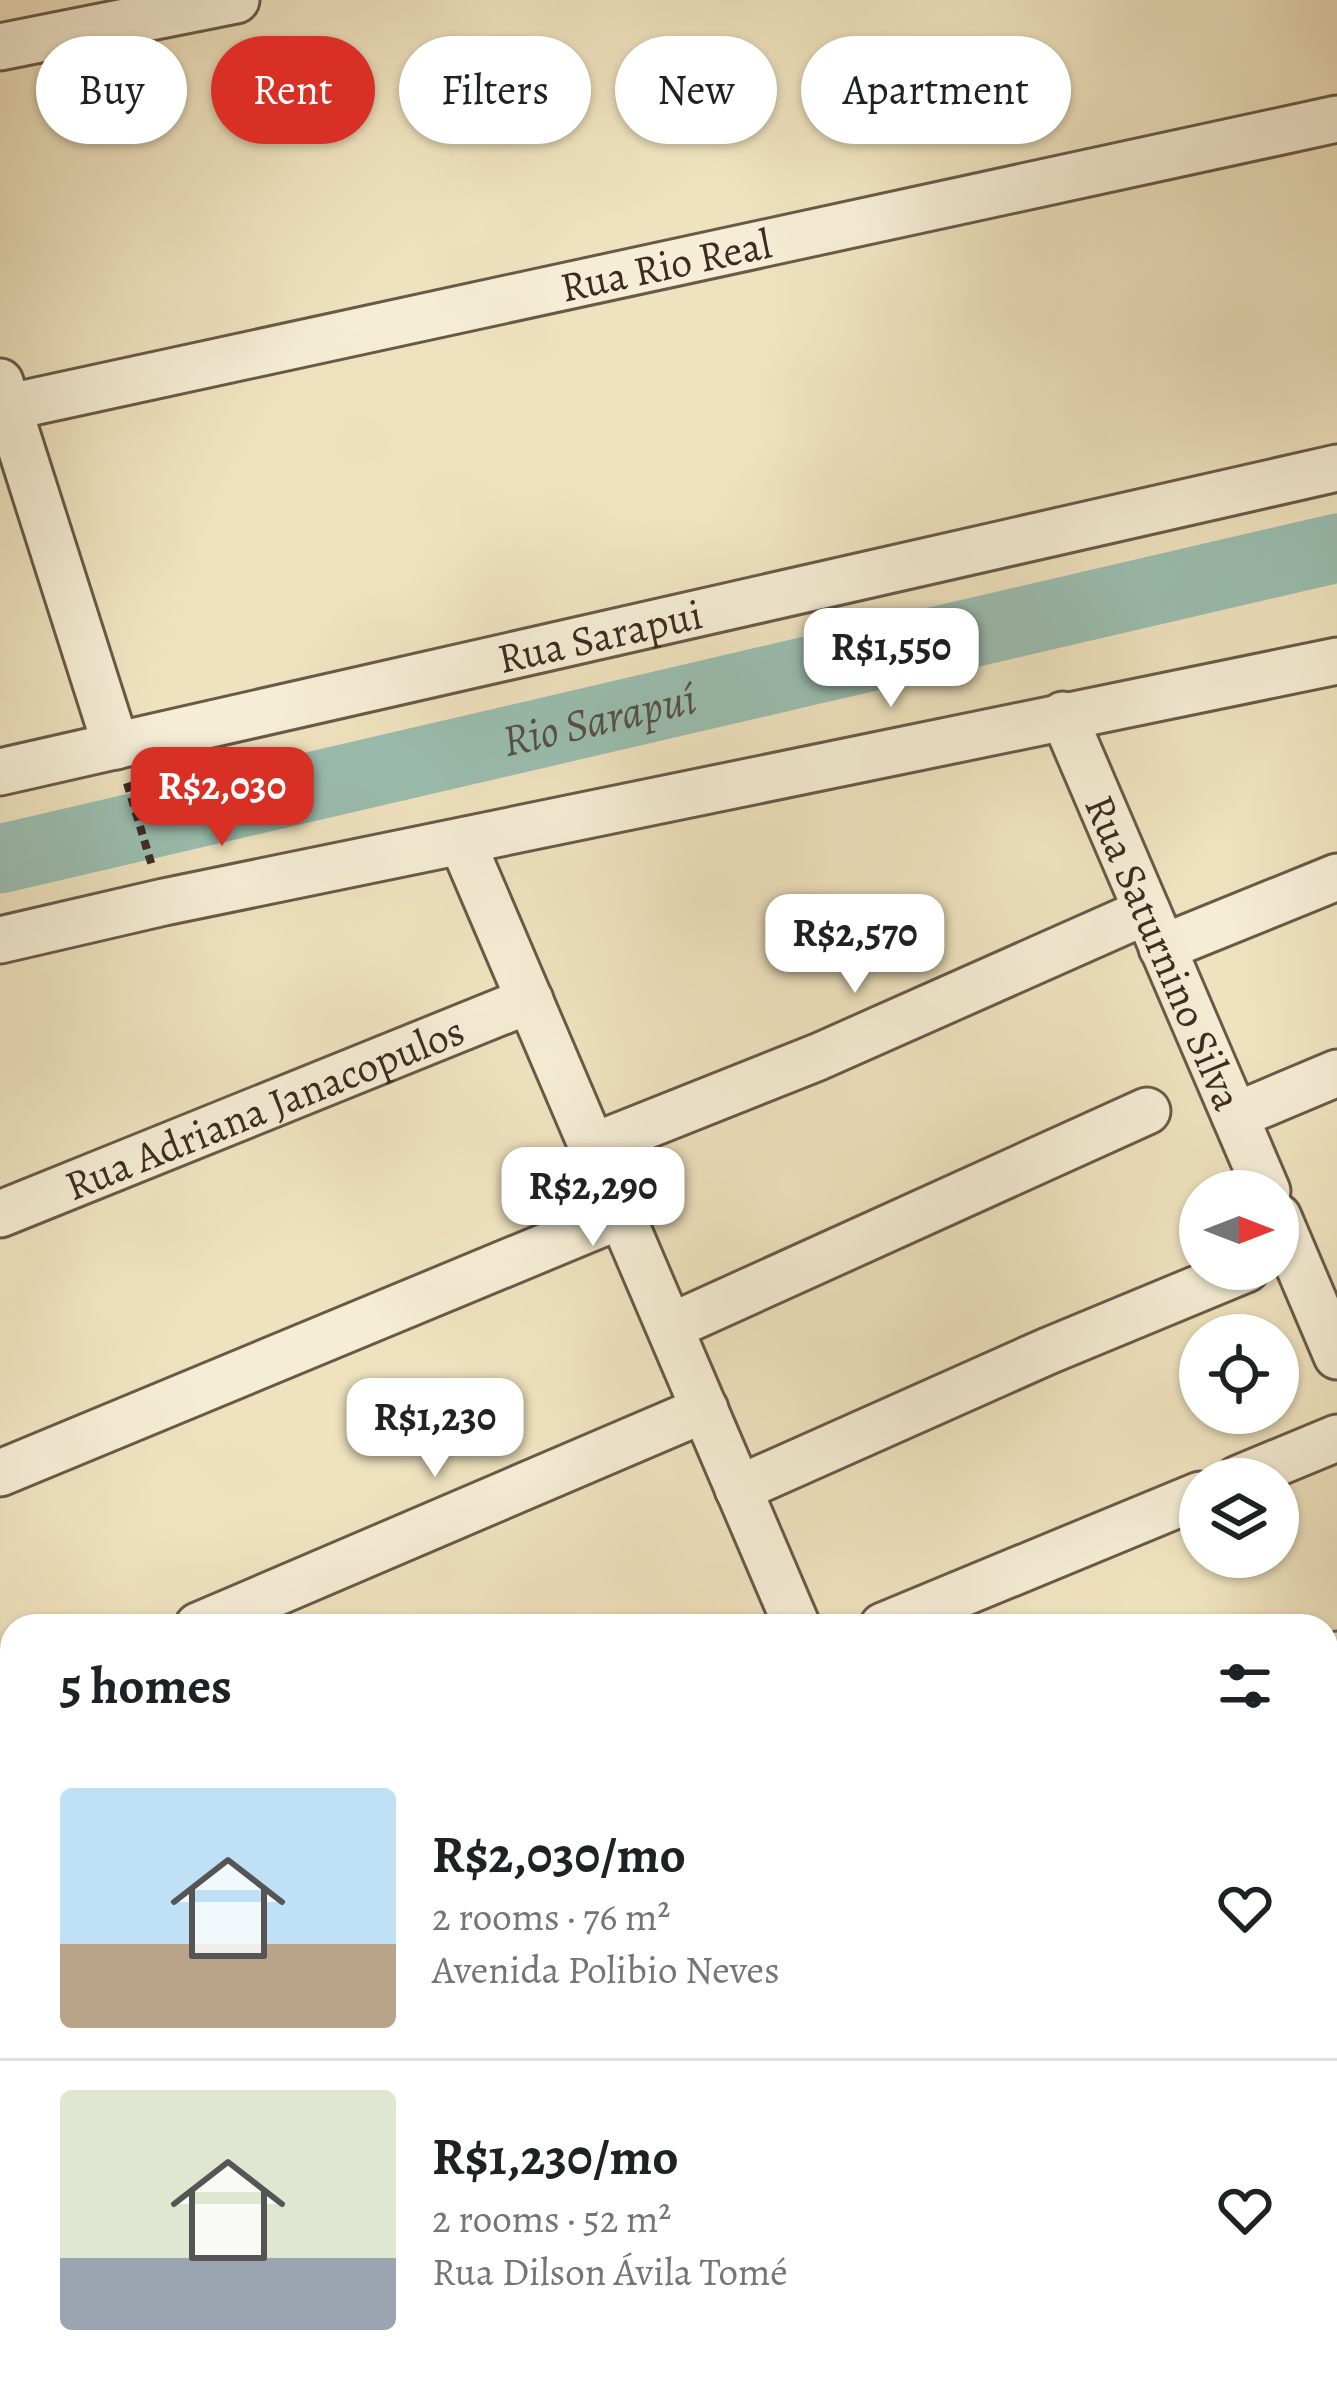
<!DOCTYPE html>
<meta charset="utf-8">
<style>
body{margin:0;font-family:Alegreya,serif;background:#f2f2f2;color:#202124;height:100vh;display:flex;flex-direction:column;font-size:45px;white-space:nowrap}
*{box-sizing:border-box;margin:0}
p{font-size:39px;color:#757577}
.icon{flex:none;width:66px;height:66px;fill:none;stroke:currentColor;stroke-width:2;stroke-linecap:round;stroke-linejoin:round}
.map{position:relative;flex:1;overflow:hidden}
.details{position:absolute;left:0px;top:1614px;width:1338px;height:771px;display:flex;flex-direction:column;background:#fff;border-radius:36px 36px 0 0;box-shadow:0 3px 9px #0004}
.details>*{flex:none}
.hud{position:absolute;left:36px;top:36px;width:1266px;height:108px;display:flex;gap:24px}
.needle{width:78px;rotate:90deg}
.fabs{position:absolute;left:1179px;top:1170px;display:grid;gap:24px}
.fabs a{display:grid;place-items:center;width:120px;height:120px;border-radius:50%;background:#fff;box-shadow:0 3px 9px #0004;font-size:60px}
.price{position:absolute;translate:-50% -102px;padding:0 27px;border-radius:24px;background:#fff;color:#222;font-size:39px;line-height:78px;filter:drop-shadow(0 3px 6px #0008)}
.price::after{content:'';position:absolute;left:50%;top:72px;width:36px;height:27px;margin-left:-18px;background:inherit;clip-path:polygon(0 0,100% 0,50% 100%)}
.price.current{background:#d93025;color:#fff}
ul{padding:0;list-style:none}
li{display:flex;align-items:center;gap:36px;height:300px;padding:0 60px}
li+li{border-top:3px solid #e0e0e0}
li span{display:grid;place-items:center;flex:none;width:336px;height:240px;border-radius:12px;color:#555}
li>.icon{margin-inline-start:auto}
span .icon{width:144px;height:144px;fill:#fffc;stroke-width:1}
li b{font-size:51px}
h2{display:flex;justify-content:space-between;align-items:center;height:144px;padding:0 60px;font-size:51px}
.pill{padding:0 42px;border-radius:54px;background:#fff;box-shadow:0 3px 9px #0004;font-size:42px;line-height:108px}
.pill.current{background:#d93025;color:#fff}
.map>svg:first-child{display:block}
.forest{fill:url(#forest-crowns);stroke:#7a785c;stroke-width:3}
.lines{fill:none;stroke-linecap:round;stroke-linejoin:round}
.river{stroke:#9abeb1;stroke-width:69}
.minor-casing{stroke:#6a5949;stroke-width:51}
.path{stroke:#3d2b22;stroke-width:8;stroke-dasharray:9 6;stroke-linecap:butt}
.minor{stroke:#f5edd5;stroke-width:45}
.labels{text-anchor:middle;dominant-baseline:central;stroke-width:10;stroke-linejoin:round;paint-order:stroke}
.street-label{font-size:42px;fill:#3d2b22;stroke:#f5edd5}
.water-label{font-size:45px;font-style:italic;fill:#545046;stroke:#f5edd5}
</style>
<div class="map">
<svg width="1337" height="2384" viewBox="0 0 1337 2384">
<defs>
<pattern id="forest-crowns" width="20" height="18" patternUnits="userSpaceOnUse" patternTransform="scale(3)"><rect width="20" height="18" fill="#b6c495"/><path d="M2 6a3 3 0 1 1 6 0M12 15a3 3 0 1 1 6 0" fill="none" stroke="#959f79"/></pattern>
</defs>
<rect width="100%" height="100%" fill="#efe3bf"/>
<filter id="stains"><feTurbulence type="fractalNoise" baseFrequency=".00167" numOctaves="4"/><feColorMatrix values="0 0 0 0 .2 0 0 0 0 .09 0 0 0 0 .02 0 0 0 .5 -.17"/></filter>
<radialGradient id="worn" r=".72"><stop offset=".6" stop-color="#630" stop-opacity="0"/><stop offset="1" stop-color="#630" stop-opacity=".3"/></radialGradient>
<path class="forest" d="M1337,1657V2110L1326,2115V1662Z
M162,2373H545L522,2384H167Z"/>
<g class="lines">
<path class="river" id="s1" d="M0,859L1337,548"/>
<defs>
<g id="minor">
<path d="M0,47L236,0"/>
<path d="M0,382L116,746"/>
<path id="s2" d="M0,409L1337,119"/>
<path id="s3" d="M1063,715L1267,1191"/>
<path id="s4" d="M0,772L1337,468"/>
<path d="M462,842L797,1626"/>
<path d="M0,940L164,902L1337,661"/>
<path d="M1162,948L1337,877"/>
<path d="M1235,1116L1337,1073"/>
<path d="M592,1147L818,1057L1147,911"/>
<path id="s5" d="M0,1214L530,1000"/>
<path d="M1278,1217L1337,1356"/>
<path d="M670,1327L1147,1111"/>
<path d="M0,1473L622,1215"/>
<path d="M1238,1479L1337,1438"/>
<path d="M738,1489L1048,1351L1246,1269"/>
<path d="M198,1626L705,1409"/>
<path d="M883,1626L1200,1495"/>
<path d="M1326,1659L1337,1655"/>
<path d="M0,1711L12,1706"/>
<path d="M0,1828L12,1863"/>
<path d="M1326,2115L1337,2110"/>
<path d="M95,2373L98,2384"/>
<path d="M1115,2373L1120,2384"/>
<path d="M696,2384L722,2373"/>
</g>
</defs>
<use href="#minor" class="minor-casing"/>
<path class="path" d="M127,783L152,866
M1326,1883L1337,1879"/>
<use href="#minor" class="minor"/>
</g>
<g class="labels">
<g class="street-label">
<text stroke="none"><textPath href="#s2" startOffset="681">Rua Rio Real</textPath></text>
<text stroke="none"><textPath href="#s4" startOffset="615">Rua Sarapui</textPath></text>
<text stroke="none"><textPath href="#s3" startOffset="258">Rua Saturnino Silva</textPath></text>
<text stroke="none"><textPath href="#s5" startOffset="285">Rua Adriana Janacopulos</textPath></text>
</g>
<g class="water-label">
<text stroke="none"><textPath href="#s1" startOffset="615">Rio Sarapuí</textPath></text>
</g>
</g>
<rect width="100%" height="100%" filter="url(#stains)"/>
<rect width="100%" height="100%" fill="url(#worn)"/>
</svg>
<div class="fabs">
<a><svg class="needle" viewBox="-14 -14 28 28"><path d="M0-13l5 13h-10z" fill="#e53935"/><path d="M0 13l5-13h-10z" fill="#757577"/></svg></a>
<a><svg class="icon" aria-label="locate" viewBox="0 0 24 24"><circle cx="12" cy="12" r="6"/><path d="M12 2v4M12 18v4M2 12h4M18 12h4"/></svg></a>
<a><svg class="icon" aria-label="layers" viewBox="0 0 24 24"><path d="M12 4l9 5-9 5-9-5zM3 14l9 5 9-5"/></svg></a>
</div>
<b class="price" style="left:891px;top:710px">R$1,550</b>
<b class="price current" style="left:222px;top:849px">R$2,030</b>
<b class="price" style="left:855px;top:996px">R$2,570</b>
<b class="price" style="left:593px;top:1249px">R$2,290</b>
<b class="price" style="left:435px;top:1480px">R$1,230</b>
<div class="hud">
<a class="pill">Buy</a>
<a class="pill current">Rent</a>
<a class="pill">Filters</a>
<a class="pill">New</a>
<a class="pill">Apartment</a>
</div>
<section class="details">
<h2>5 homes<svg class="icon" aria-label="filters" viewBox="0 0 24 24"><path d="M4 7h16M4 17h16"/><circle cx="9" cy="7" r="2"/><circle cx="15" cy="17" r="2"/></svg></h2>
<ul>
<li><span style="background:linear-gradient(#bfe0f5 65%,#b9a48a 0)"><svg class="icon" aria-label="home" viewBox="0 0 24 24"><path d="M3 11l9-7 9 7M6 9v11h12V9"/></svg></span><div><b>R$2,030/mo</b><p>2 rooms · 76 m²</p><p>Avenida Polibio Neves</p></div><svg class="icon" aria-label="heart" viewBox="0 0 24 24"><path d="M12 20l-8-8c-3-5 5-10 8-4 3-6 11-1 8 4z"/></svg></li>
<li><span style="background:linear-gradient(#dfe7d0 70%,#9aa5b1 0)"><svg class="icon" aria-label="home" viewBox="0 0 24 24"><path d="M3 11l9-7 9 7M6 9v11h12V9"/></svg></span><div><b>R$1,230/mo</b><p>2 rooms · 52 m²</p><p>Rua Dilson Ávila Tomé</p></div><svg class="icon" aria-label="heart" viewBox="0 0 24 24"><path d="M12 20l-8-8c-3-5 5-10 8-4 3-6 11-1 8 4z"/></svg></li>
</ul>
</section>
</div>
